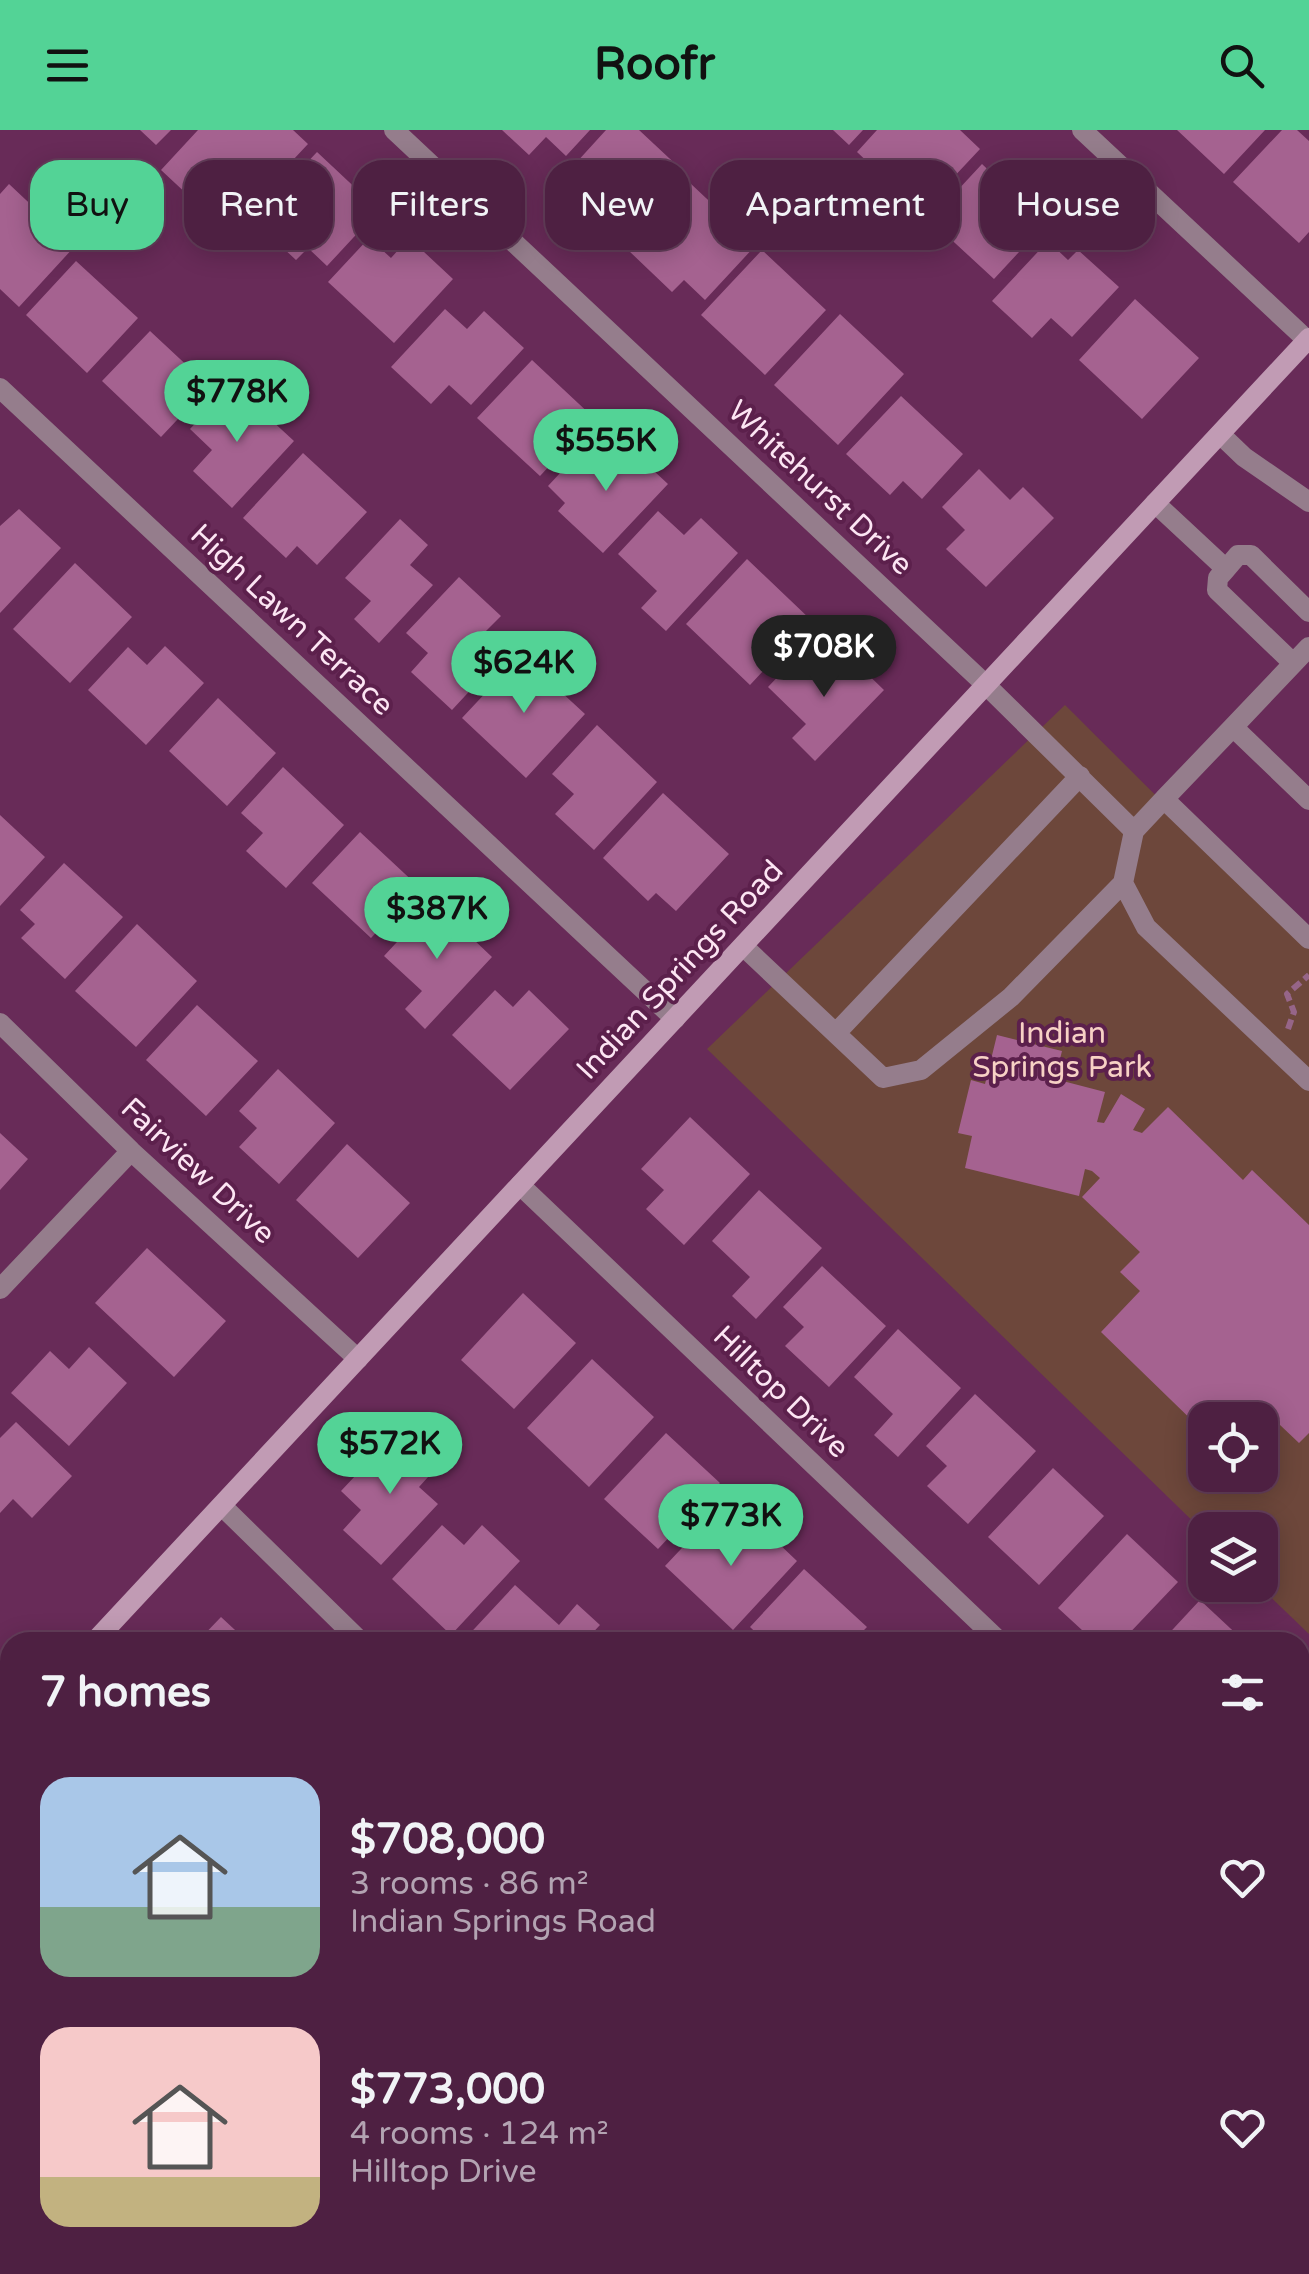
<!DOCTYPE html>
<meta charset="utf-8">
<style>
body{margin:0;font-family:"Varela Round",sans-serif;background:#552849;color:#f1f3f6;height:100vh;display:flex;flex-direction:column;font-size:38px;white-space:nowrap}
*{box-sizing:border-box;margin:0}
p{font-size:32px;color:#b3a3b2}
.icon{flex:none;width:55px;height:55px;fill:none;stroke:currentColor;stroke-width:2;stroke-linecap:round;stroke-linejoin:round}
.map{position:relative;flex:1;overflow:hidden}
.details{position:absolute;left:0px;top:1502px;width:1310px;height:642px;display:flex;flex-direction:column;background:#4e2042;border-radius:30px 30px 0 0;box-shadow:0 5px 25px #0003,0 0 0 2px #653e5b}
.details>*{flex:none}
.banner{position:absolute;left:30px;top:30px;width:1250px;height:90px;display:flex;gap:20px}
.buttons{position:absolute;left:1188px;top:1272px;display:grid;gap:20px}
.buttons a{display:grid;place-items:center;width:90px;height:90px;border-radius:20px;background:#4e2042;box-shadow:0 5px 25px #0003,0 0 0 2px #653e5b;font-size:50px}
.price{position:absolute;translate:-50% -85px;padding:0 22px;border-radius:35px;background:#53d396;color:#111;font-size:32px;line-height:65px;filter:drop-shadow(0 2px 5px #0008)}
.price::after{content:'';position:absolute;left:50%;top:60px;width:30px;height:22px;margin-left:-15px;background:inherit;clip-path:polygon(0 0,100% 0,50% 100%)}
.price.on{background:#222;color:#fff}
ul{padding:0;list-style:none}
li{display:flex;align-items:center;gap:30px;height:250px;padding:0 40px}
li span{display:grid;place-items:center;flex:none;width:280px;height:200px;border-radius:30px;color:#555}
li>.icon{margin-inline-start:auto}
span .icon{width:120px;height:120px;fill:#fffc;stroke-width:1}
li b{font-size:42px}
h2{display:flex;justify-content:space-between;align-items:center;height:120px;padding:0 40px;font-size:42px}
.tag{padding:0 35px;border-radius:30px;background:#4e2042;box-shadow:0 5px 25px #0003,0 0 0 2px #653e5b;font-size:35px;line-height:90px}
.tag.on{background:#53d396;color:#111}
header{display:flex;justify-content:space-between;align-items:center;height:130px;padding:0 40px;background:#53d396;color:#111;font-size:45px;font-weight:700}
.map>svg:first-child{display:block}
.green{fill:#6d473b;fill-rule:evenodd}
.building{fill:#a56290}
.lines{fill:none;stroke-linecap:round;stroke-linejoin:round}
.path{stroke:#966588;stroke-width:6;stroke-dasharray:10 5;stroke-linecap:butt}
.lane{stroke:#957d8c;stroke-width:20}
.street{stroke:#957d8c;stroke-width:20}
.secondary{stroke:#c19bb4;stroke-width:20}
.labels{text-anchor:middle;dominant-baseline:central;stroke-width:8;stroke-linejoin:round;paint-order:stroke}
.street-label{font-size:30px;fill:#fce5f3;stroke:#5c204c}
.park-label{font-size:30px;fill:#f7d1c5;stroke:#5c204c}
</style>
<header><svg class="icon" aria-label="menu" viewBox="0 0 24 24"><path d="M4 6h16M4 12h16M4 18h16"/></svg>Roofr<svg class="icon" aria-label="search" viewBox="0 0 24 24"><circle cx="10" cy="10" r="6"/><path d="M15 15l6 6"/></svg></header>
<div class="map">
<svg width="1309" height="2144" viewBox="0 0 1309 2144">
<rect width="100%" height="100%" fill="#682b58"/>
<path class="green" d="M1065,575L1309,818V1504L1258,1455L1260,1400L1205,1403L707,919ZM1205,1290H1260V1345H1205Z"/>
<path class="building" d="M140,0H171L156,15Z
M198,0H293L308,14L245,81L223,61L205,81L161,40Z
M502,0H590L566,26L546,7L529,25Z
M606,0H639L684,42L620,111L580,74L598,55L575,34Z
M833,0H863L849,15Z
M877,0H960L980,19L921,82L857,22Z
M1177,0H1265L1224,44Z
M1282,0H1297L1309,11V102L1299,113L1233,52Z
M317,22L379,80L327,136L308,118L296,130L253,90Z
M982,34L1045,94L994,149L930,90Z
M690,53L756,115L705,170L684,150L672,162L628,120Z
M9,54L75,116L19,177L0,159V64Z
M369,108L391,128L409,108L453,149L394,213L328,152Z
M1048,111L1068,130L1078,120L1119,157L1072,207L1051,188L1032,208L992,171Z
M762,120L826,180L765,245L701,185Z
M76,131L138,188L87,243L26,185Z
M1135,169L1199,228L1142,289L1079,230Z
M445,179L467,199L484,181L524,218L471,275L449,255L431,274L391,237Z
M840,184L904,244L838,315L774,255Z
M150,201L209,256L161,307L102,251Z
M532,230L594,288L540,346L477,288Z
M232,254L294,311L232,378L193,341L212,320L190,299Z
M901,266L963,324L922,369L903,351L890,365L846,324Z
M587,314L610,335L627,316L668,354L603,423L558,381L565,373L548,356Z
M303,323L367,382L317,435L297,416L286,428L243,388Z
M979,339L1010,370L1023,357L1054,388L986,457L946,419L965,400L942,377Z
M19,379L61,418L0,483V396Z
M658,381L684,405L701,388L738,423L666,501L641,478L657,461L618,424Z
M400,389L428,415L410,435L433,455L379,513L354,489L371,471L345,448Z
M747,429L811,490L750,555L686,494Z
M75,433L132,487L70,553L13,499Z
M459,447L501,486L482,505L503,525L452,580L411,542L428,523L406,503Z
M165,516L204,553L146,615L88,560L128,517L147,535Z
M805,518L837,549L854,531L884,560L815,631L792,608L806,594L768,557Z
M521,525L585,584L526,648L462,588Z
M218,568L276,623L227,676L169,621Z
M597,595L657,652L594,720L555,684L574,664L552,644Z
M283,637L344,695L286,758L246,721L263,703L241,683Z
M663,663L729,724L676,781L656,763L648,771L603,728Z
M0,685L45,727L0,776Z
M360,702L419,757L371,808L312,753Z
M64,733L123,787L65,849L21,808L35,794L20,780Z
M434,772L492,827L425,899L405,879L422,861L384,826Z
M137,794L197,851L136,917L75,861Z
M495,860L513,877L529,860L569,899L510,960L452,905Z
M197,875L258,931L206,986L146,930Z
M997,905L1062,921L1055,949L1105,962L1097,992L1104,993L1121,964L1145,979L1133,1000L1142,1003L1168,977L1243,1050L1252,1040L1309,1095V1303L1299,1313L1260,1276L1247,1290H1205V1303L1101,1202L1140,1161L1120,1142L1140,1122L1082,1067L1100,1048L1092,1041L1085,1039L1079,1066L965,1038L972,1006L958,1003L971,950L985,954Z
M278,939L335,993L279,1054L239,1017L257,998L239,981Z
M690,987L750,1044L684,1115L646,1079L664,1060L641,1039Z
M0,1003L28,1029L0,1060Z
M347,1014L410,1073L358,1128L296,1070Z
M759,1060L822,1118L756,1189L732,1166L750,1147L712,1111Z
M147,1118L226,1191L174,1247L95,1173Z
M822,1136L886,1196L829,1257L785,1216L804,1197L783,1177Z
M523,1163L576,1213L514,1279L461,1230Z
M898,1199L961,1258L898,1327L874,1305L893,1284L854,1247Z
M89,1217L127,1253L69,1316L11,1263L50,1221L69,1239Z
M592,1229L654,1287L589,1357L527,1298Z
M975,1264L1036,1321L968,1394L927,1356L947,1336L926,1316Z
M16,1292L72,1346L32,1388L13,1369L0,1383V1308Z
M399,1299L438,1336L419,1357L438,1374L381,1435L343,1400L361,1380L341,1361Z
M666,1303L720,1353L658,1419L604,1369Z
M1053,1338L1104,1386L1039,1455L988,1407Z
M712,1386L740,1412L758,1394L797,1431L733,1500L665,1436Z
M442,1395L464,1415L482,1395L520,1431L451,1505L392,1449Z
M1127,1404L1178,1452L1121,1512H1095L1058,1478Z
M804,1439L867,1497L852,1512H766L750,1497Z
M515,1455L559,1495L577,1474L600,1495L584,1512H462Z
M1200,1470L1245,1512H1161Z
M221,1487L248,1512H197Z
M1300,1571L1309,1579V1596L1300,1606Z
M1309,1641V1707L1305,1712L1300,1707V1651Z
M0,1926L10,1935V1989L0,1999Z
M1303,1926L1309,1932V2022L1300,2031Z
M159,2135H237L231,2141L234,2144H151Z
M476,2135H546L538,2144H485Z
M563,2135H618L628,2144H555Z
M773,2135H806L798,2144H782Z
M840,2135H896L905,2144H831Z
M1113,2135H1217L1208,2144H1122Z
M1231,2135H1240L1250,2144H1223Z"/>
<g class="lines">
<path class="path" d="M1288,899L1294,882L1287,864L1309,845"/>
<path class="lane" d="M1220,304L1244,327L1309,372
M1155,373L1226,439L1238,425H1251L1309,482
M1226,439L1218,448L1217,460L1293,533
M1309,517L1233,597L1309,670
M986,555L1134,701L1123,753L1146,797L1309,951
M1233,597L1164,669L1309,809
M1134,701L1164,669
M743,816L883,948L921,940L1011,867L1123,753
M836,903L1080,646"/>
<path class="street" d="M394,0L986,555
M1082,0L1307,210
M0,258L675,889
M0,893L131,1021L358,1229
M520,1055L1000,1512
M0,1159L131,1021
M222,1376L361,1512
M0,1777L10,1787
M1300,1807L1309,1816
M377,2135L386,2144
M1006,2135L1016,2144"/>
<path class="secondary" d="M94,1512L1309,208
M0,1614L10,1603"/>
</g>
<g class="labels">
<g class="street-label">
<text transform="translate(820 358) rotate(43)">Whitehurst Drive</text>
<text transform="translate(292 490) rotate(43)">High Lawn Terrace</text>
<text transform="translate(680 840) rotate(-47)">Indian Springs Road</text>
<text transform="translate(198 1041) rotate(43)">Fairview Drive</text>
<text transform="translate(781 1262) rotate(44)">Hilltop Drive</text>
</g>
<g class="park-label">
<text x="1062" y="903">Indian<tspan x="1062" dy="34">Springs Park</tspan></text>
</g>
</g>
</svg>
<div class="buttons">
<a><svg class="icon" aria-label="locate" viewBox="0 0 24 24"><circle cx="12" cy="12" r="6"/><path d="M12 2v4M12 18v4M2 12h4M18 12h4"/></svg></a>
<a><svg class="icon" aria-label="layers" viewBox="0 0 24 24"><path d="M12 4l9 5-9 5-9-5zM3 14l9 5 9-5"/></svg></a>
</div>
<b class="price" style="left:237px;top:315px">$778K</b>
<b class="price" style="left:606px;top:364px">$555K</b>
<b class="price on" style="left:824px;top:570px">$708K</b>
<b class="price" style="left:524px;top:586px">$624K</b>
<b class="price" style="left:437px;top:832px">$387K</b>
<b class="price" style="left:390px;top:1367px">$572K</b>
<b class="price" style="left:731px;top:1439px">$773K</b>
<div class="banner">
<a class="tag on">Buy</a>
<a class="tag">Rent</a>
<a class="tag">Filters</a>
<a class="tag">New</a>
<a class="tag">Apartment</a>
<a class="tag">House</a>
</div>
<section class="details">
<h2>7 homes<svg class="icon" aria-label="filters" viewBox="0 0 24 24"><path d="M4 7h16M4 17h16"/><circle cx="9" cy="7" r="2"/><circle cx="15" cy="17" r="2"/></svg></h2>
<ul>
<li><span style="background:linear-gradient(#a9c7e8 65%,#7fa58c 0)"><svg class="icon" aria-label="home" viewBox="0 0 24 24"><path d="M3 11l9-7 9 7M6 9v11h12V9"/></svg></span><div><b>$708,000</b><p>3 rooms · 86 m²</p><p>Indian Springs Road</p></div><svg class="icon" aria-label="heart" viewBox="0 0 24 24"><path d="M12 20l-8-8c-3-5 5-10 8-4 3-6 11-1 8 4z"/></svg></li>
<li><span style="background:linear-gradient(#f6c9c9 75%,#c2b280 0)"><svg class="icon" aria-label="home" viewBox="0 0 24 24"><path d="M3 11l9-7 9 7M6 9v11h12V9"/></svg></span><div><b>$773,000</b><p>4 rooms · 124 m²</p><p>Hilltop Drive</p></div><svg class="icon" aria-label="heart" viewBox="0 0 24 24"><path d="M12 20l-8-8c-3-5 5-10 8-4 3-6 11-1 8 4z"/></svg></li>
</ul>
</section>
</div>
